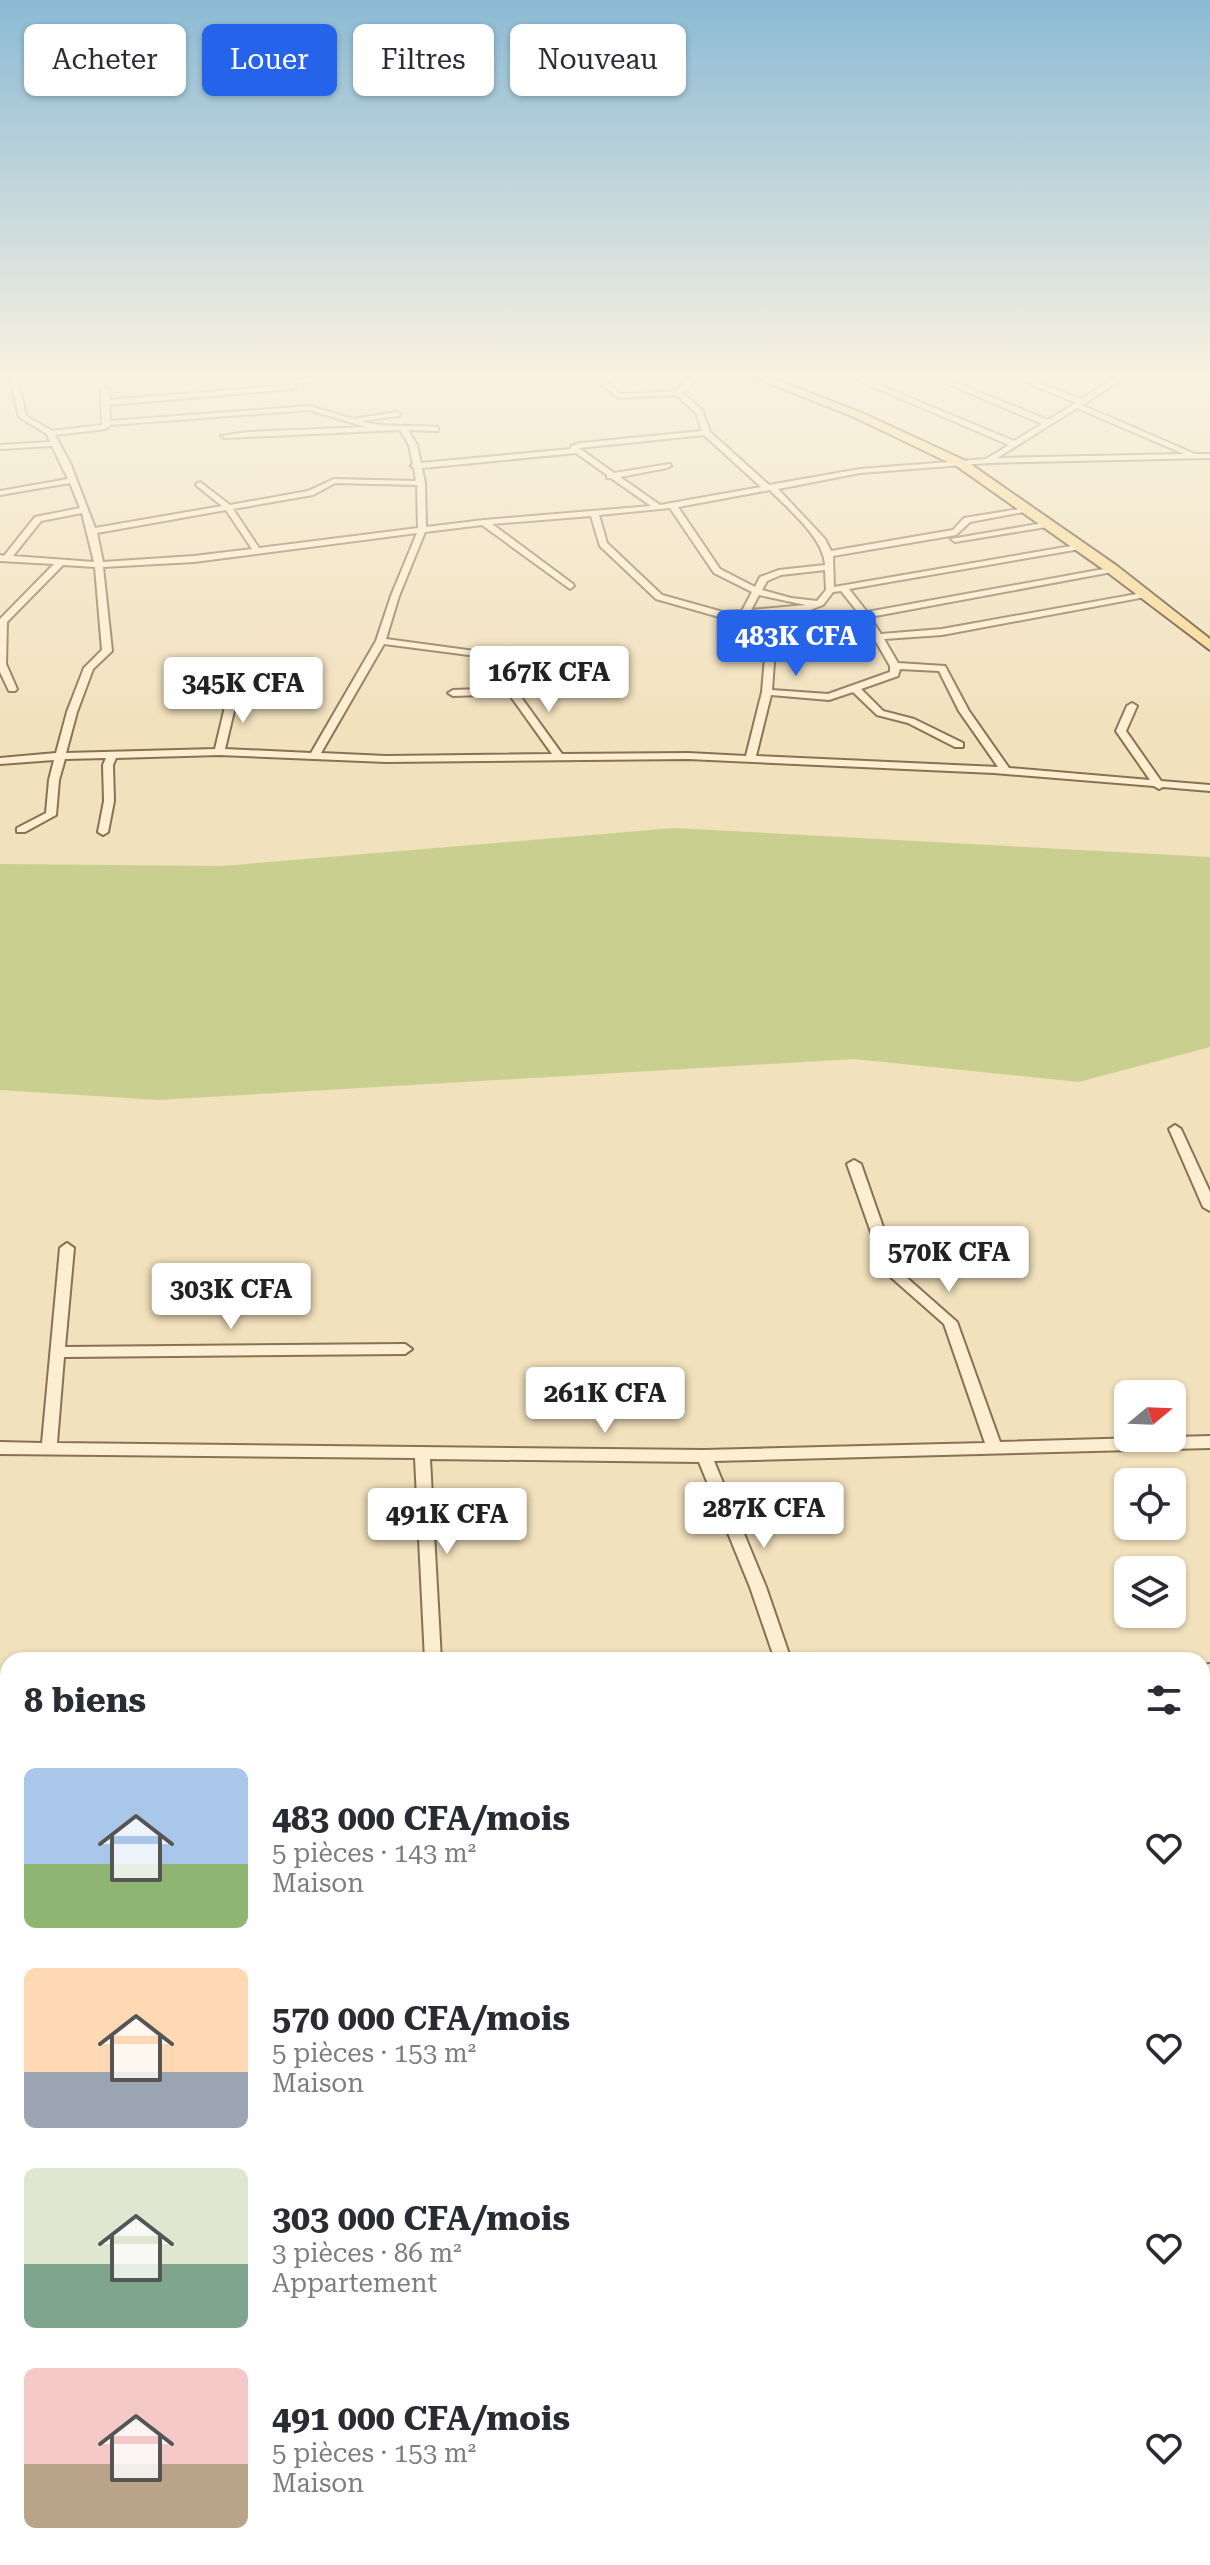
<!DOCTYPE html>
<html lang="fr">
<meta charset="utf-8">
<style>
body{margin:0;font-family:"Roboto Serif",serif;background:#f7f7f7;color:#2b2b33;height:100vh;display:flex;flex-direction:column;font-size:30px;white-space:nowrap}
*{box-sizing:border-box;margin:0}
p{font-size:26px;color:#7c7c81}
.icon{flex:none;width:44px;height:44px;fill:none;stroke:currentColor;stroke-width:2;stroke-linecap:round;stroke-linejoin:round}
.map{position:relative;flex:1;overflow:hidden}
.sheet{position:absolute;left:0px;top:1652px;width:1210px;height:914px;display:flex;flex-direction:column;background:#fff;border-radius:24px 24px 0 0;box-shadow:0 2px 6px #0004}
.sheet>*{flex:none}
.banner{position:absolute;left:24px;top:24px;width:800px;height:72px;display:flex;gap:16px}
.needle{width:52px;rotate:71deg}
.controls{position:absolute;left:1114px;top:1380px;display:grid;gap:16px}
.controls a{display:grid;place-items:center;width:72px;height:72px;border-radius:12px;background:#fff;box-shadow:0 2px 6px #0004;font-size:40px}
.price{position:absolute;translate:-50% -68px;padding:0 18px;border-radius:8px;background:#fff;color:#222;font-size:26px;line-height:52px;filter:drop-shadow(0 2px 4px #0008)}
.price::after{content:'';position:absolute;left:50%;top:48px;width:24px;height:18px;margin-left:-12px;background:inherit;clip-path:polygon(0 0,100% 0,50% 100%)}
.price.active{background:#2563eb;color:#fff}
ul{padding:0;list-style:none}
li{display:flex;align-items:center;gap:24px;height:200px;padding:0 24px}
li span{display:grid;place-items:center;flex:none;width:224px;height:160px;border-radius:12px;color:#555}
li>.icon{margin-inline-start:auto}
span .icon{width:96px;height:96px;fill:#fffc;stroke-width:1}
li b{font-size:34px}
h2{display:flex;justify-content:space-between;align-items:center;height:96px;padding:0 24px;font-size:34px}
.pill{padding:0 28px;border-radius:12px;background:#fff;box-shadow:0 2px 6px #0004;font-size:28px;line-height:72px}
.pill.active{background:#2563eb;color:#fff}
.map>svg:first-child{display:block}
.green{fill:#c9d08f}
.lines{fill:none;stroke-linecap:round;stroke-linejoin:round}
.minor-casing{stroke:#8a7154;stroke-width:4}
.primary-casing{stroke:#573e29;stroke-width:4}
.minor{fill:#fceed0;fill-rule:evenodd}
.primary{fill:#f9d88f;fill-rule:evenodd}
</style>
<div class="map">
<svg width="1210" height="2565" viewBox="0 0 1210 2565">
<rect width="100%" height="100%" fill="#f1e1bc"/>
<path class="green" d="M674,828L1210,857V1047L1079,1082L854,1059L158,1100L0,1090V864L222,866Z"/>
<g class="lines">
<defs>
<path id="minor" d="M10,377H18L26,416L52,431L102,425L101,390L105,388L109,390V400L290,385L287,381L341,377L292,385L297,387L293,389L109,405L110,421L309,406L353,419L396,412L400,414L399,416L361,421C388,429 410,424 438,427V431H435L408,430L417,445L421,463L571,449V446L580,443L702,431L696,413L676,395L619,398L595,379L605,377L603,379L621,394L676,391L687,379L711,377L693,383L682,393L702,410L710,432L769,485L860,469L986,459L1009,445L850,377H860L1014,441L1042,424L932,377H942L1048,420L1076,403L1014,377H1025L1081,399L1117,377H1126L1082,405L1195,454H1210V458L988,463L860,473L778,489L825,539L831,551L953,530L964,518L1032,507V511H1029L970,522L956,535L833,556L834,587L1083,544L1084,546L1080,549L849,589L867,612L1115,567V571L1112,572L870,617L881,634L942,629L1148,592L1149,594L1145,597L942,635L884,639L898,663L945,666L969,711L1009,768L1150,780L1116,731L1127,706L1132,703L1137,706L1126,731L1161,781L1210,785V791L1163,787L1159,789L1154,786L994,773L688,759L386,762L219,755L116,758L113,765L114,801L108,832L103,835L98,832L104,801L103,765L106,758L65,759L59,780L56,815L25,832H17V828L46,813L49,780L54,760L0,764V758L56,753L67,712L84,668L102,650L95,567L63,565L7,622L6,664L17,689L15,691H9L0,672V619L54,564L0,561V555L4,556L35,517L80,508L70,483L0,495V491L68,479L52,446L0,449V445L50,442L47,434L19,417ZM1077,408L1184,454L997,458ZM309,410L366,427L248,432L221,436L225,438L400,430L409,445L413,464L411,466L414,468L416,481L334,479L308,491L230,505L200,482L196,484L197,486L222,506L95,528L71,465L55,435L106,429L110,425ZM704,435L761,487L660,505L620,477L667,468L671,466L670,464L614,473L579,448ZM576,453L607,475V478H611L651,506L484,520L426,527L425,483L422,468ZM335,483L417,485L418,528L259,548L233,509L313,495ZM770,490C788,509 824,538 825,565L779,570L760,577L755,587L720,569L678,507ZM670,508L714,573L752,592L742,611L723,612L662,595L607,543L599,515ZM226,510L252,549L194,556L103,562L97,533ZM82,513L94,562L13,556L41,521ZM591,516L600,546L656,599L723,618L742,616L766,646L762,692L746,756L688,753L562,754L518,693L606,677L611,674L609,672L516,687L511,662L497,654L386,639L399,596L425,532L482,525L570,589L574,586L573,584L492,524ZM417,533L391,596L376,641L311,753L225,749L239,690L234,687L229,690L215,749L66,753L77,712L93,669L112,651L103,567L194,562ZM825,570L826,590L817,601L791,598L762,590L767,581L781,575ZM841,591L861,616L872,635L773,643L751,615L810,610L823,605L833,592ZM759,595L806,605L751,610ZM875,640L890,666V672L828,694L772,690L775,648ZM384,644L492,658L502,663L507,688L453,690L448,693L453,696L509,694L552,754L386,756L321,753ZM900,669L939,671L959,711L998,767L756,756L771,695L829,700L853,692L877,715L908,723L955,747H963V743L914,719L883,711L861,689L898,676Z
M1049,522H1052V526L955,542L951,539Z
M1175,1125L1181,1129L1210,1192V1211L1203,1207L1169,1129Z
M854,1160L861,1164L898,1270L957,1322L1000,1442L1210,1436V1448L714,1461L766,1587L791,1660H775L750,1587L699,1462L430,1459L441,1660H425L415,1458L0,1454V1442L42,1443L60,1248L67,1243L74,1248L65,1347L405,1344L412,1349L405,1354L64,1357L57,1443L704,1450L985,1443L944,1324L885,1272L847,1164Z
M1210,1664V1678L1202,1679V1665Z
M0,1747H8V1763H0Z
M1202,1923H1210V1941H1202Z
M1210,2059V2079L1202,2080V2060Z
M1210,2223V2245L1202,2247V2225Z
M0,2263H8V2285H0Z
M1210,2519V2544L1202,2548V2523Z
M65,2558H89L87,2565H63Z
M429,2558H453V2565H429Z
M1056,2558H1080L1083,2565H1059Z
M1150,2558H1181L1178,2565H1147Z"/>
<path id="primary" d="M753,377H769L862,413L966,461L1117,566L1210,639V650L1107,572L958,467L854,417Z"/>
</defs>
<use href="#minor" class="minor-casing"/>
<use href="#primary" class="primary-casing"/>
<use href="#minor" class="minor"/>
<use href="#primary" class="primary"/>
</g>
<linearGradient id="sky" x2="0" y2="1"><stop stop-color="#8bbad5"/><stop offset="0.51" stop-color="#f9f2e1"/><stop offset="1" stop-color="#f9f2e1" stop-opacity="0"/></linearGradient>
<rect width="1210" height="736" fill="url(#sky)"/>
</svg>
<div class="controls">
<a><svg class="needle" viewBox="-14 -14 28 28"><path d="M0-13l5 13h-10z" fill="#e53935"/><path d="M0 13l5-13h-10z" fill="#7c7c81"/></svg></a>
<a><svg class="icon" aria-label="locate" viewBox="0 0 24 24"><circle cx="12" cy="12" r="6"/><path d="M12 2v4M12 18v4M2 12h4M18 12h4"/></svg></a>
<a><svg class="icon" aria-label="layers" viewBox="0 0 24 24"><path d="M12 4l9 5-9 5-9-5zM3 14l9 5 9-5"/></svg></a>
</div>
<b class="price active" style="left:796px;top:678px">483K CFA</b>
<b class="price" style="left:549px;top:714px">167K CFA</b>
<b class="price" style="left:243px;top:725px">345K CFA</b>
<b class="price" style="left:949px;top:1294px">570K CFA</b>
<b class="price" style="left:231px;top:1331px">303K CFA</b>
<b class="price" style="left:605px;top:1435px">261K CFA</b>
<b class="price" style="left:764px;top:1550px">287K CFA</b>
<b class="price" style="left:447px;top:1556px">491K CFA</b>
<div class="banner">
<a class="pill">Acheter</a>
<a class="pill active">Louer</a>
<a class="pill">Filtres</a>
<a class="pill">Nouveau</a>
</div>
<section class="sheet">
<h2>8 biens<svg class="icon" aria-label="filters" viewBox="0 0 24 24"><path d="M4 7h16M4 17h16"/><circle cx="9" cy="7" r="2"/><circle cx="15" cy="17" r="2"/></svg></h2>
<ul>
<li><span style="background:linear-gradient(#a9c7e8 60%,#8fb573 0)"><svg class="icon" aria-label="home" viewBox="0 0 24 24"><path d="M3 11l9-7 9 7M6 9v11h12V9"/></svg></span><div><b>483 000 CFA/mois</b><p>5 pièces · 143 m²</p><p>Maison</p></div><svg class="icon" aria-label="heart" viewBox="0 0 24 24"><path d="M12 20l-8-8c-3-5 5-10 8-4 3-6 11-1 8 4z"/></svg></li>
<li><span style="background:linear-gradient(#ffd9b3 65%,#9aa5b1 0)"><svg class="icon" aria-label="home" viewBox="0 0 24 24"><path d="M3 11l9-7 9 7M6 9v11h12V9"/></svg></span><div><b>570 000 CFA/mois</b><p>5 pièces · 153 m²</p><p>Maison</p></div><svg class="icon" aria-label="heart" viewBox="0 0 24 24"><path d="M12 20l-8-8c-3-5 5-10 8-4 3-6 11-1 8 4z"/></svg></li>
<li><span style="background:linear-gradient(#dfe7d0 60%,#7fa58c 0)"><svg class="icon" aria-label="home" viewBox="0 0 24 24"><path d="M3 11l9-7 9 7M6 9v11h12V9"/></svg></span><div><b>303 000 CFA/mois</b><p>3 pièces · 86 m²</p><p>Appartement</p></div><svg class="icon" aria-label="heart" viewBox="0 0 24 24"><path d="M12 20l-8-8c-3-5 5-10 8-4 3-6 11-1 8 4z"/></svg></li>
<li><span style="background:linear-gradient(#f6c9c9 60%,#b9a48a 0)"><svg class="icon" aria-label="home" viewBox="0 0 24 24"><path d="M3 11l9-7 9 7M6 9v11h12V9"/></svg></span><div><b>491 000 CFA/mois</b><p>5 pièces · 153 m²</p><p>Maison</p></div><svg class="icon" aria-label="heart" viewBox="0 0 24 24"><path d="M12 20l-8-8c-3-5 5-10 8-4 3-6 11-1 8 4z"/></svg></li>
</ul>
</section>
</div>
